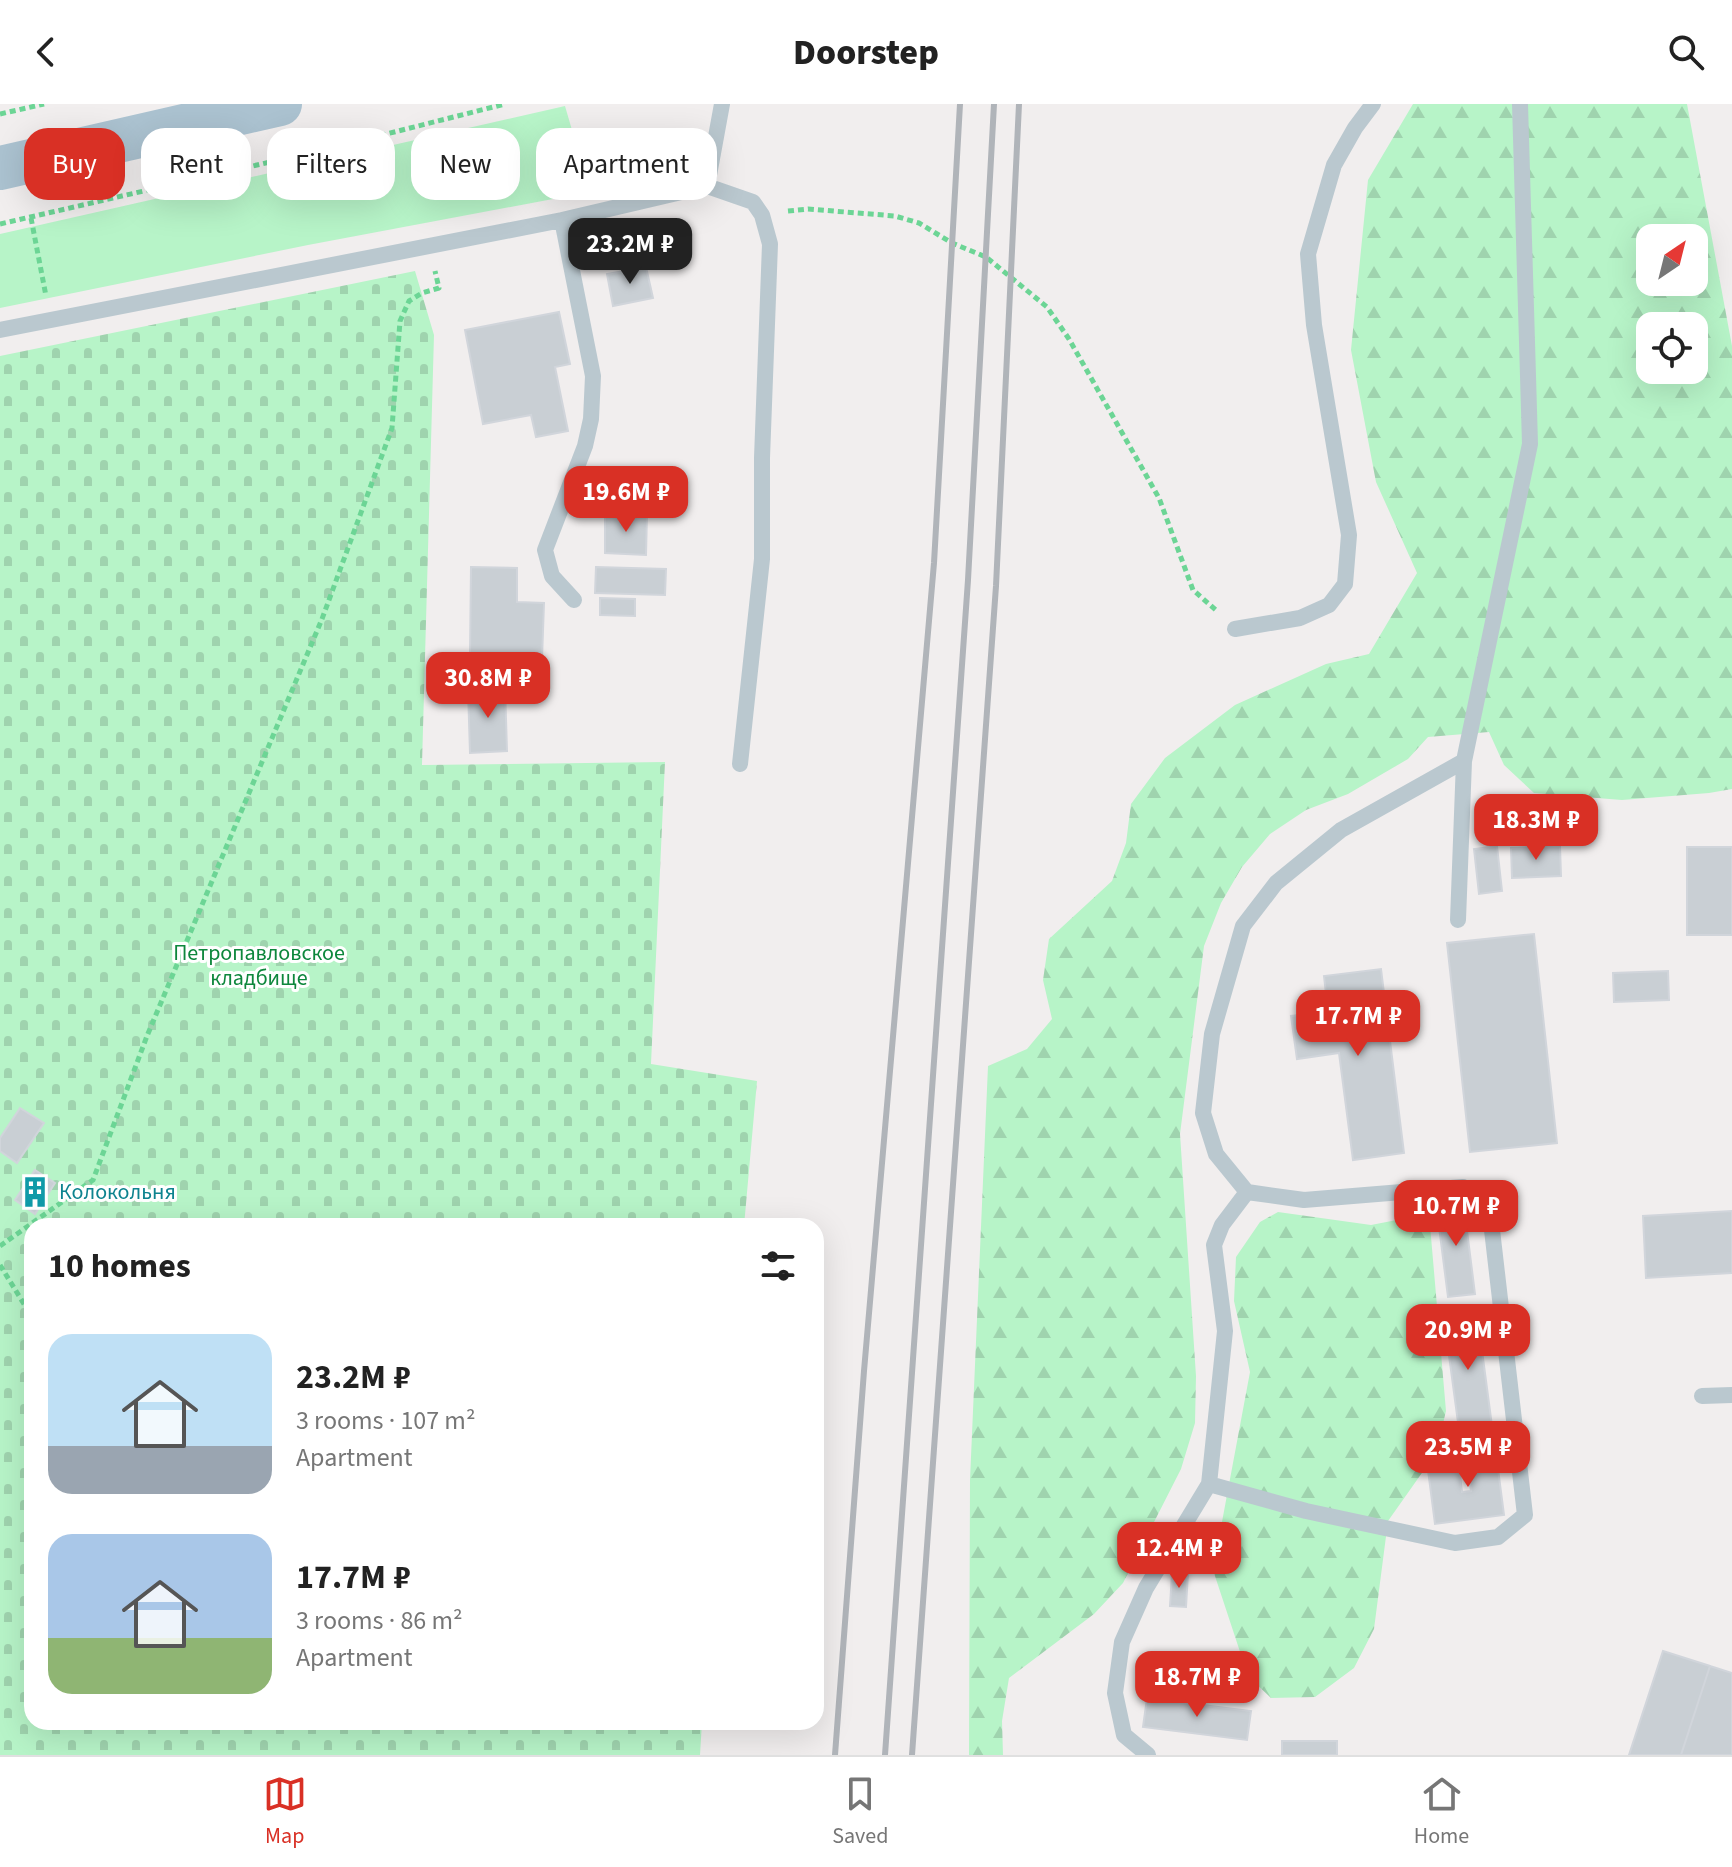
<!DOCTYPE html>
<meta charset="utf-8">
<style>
body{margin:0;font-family:"Source Sans 3",sans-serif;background:#f2f2f2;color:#222;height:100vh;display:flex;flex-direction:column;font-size:30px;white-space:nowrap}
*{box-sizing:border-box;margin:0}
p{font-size:26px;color:#767676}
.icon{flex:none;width:44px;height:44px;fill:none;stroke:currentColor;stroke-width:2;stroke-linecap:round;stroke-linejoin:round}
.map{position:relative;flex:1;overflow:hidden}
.drawer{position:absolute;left:24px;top:1114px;width:800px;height:512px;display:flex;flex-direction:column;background:#fff;border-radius:24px;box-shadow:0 8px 32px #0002}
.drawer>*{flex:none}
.hud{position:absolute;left:24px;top:24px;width:800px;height:72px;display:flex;gap:16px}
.needle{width:52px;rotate:35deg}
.fabs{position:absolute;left:1636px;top:120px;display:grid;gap:16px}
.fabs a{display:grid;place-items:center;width:72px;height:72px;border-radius:16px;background:#fff;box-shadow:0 8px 32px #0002;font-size:40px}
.price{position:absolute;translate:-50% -68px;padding:0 18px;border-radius:16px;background:#d93025;color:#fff;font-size:26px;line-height:52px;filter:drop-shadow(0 2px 4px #0008)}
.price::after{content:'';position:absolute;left:50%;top:48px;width:24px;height:18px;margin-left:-12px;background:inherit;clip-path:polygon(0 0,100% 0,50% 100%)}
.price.selected{background:#222;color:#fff}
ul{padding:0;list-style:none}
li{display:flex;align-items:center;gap:24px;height:200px;padding:0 24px}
li span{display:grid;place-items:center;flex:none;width:224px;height:160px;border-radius:24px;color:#555}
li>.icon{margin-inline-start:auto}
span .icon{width:96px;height:96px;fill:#fffc;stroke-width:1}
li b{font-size:34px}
h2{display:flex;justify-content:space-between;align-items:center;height:96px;padding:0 24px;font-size:34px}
.chip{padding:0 28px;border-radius:24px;background:#fff;box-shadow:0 8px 32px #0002;font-size:28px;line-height:72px}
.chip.selected{background:#d93025;color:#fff}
header{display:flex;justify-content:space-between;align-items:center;height:104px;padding:0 24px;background:#fff;font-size:36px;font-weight:800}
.dock{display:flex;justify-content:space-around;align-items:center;height:112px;border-top:2px solid #e0e0e0;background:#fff;font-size:22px;color:#767676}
.dock a{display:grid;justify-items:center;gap:4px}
.dock .selected{color:#d93025}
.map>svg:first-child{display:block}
.green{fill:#b7f4c8}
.forest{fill:url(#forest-firs);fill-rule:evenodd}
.cemetery{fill:url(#cemetery-stones)}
.building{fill:#c9cfd4;stroke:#d1d5db;stroke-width:2}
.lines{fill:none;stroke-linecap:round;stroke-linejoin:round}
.path{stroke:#6cd595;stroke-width:5;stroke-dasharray:6 4;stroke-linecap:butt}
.lane{stroke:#bac8cf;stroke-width:16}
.primary{stroke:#abc2d0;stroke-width:44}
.rail{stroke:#b0b4b9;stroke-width:6}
.labels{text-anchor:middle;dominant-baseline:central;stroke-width:6;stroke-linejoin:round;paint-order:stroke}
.park-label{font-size:22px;fill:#0d873c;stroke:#fff}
.culture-label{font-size:22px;fill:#0d838f;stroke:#fff;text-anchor:start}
</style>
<header><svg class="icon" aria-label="back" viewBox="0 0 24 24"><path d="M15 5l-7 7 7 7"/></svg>Doorstep<svg class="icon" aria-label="search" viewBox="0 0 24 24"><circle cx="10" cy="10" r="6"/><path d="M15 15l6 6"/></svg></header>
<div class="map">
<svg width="1732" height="1651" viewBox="0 0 1732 1651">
<defs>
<pattern id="forest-firs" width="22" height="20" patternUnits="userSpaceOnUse" patternTransform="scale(2)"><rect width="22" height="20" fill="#b7f4c8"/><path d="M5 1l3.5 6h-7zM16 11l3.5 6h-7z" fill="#9fd3ae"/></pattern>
<pattern id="cemetery-stones" width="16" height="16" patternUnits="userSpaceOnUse" patternTransform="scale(2)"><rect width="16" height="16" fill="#b7f4c8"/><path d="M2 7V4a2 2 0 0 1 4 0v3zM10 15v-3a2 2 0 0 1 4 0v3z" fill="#9fd3ae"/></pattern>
</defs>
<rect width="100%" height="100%" fill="#f1eeee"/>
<path class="green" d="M565,2L590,88L308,141L0,204V130Z"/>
<path class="forest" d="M1413,0H1687L1732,242V685L1709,689L1622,696L1534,689L1504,661L1489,628L1428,633L1408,655L1348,690L1306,706L1270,730L1242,763L1221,799L1204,842L1180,1030L1196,1272L1195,1319L1181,1365L1123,1479L1094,1510L1009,1574L1002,1617L1003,1651H969L970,1376L988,962L1027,945L1052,915L1043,876L1049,835L1112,777L1126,739L1131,700L1165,654L1235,601L1326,560L1369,550L1417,469L1376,378L1351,246L1368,76ZM1650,134H1694V178H1650ZM1650,222H1694V266H1650Z
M1278,1108L1371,1121L1412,1113L1430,1121L1446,1307L1436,1349L1388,1417L1374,1525L1354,1564L1315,1593L1271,1594L1248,1572L1213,1466L1250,1268L1234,1197L1236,1153L1260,1118Z"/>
<path class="cemetery" d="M415,167L434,231L422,661L665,658L651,960L757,977L744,1122H32V1618H702L700,1651H0V252Z"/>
<path class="building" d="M646,163L653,194L613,202L607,170Z
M559,208L570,260L555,263L568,327L536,333L531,311L483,320L465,226Z
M605,409L647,410L646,451L605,449Z
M471,463L517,464V498L544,499L542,555L470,553Z
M596,463L666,465L665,491L595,489Z
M600,494L635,495V512L600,511Z
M505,583L507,647L470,649L468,585Z
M1497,742L1502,787L1479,790L1474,745Z
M1560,742L1561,772L1512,774L1511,744Z
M1687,743H1732V831H1687Z
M1534,830L1557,1039L1470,1048L1447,839Z
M1381,865L1404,1049L1353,1056L1339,949L1297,955L1291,912L1328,908L1324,872Z
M1668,867L1669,896L1614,898L1613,869Z
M20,1004L44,1019L17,1059L0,1047V1034Z
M35,1066L55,1079L35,1110L15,1096Z
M1463,1095L1475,1190L1448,1193L1436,1099Z
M1732,1107V1169L1646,1174L1643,1112Z
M1477,1209L1492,1322L1459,1326L1444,1214Z
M1495,1342L1504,1411L1435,1420L1428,1366L1459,1362L1462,1388L1471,1387L1465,1347Z
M1172,1469H1188L1186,1503L1170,1502Z
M1663,1547L1710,1562L1681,1651H1629Z
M1710,1562L1732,1569V1651H1681Z
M1147,1594L1251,1607L1247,1636L1143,1623Z
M1282,1637H1337V1651H1282Z"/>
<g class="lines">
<path class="path" d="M0,10L44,0
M788,107L808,105L895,112L919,119L952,139L986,153L1047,203L1069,235L1159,394L1193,486L1217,507
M31,114L46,192
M0,120L331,44L505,0
M0,1142L93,1076L147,932L322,515L392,324L400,217L409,197L422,189L439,184L435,167
M0,1161L32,1213"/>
<path class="lane" d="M707,82L722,0
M562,116L593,272L591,315L585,342L545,446L552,472L574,496
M0,226L562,116L707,82L753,98L762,111L770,140L762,354V455L740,660
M1235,525L1300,514L1329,501L1345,480L1349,431L1314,221L1308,150L1334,61L1355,24L1373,0
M1458,816L1464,657L1530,340L1520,0
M1247,1088L1222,1121L1214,1141L1225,1227L1209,1380L1306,1407L1455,1439L1498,1433L1525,1411L1489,1100L1463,1083L1304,1096L1247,1088L1216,1050L1203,1009L1212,930L1243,822L1276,779L1341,726L1464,657
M1702,1292L1732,1291
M1148,1651L1124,1631L1115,1589L1122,1538L1146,1484L1209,1380"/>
<path class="primary" d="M0,64L280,0"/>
<path class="rail" d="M835,1651L864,1267L934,459L960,0
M885,1651L968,476L994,0
M912,1651L996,482L1019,0"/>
</g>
<defs>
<symbol id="building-bare" viewBox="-9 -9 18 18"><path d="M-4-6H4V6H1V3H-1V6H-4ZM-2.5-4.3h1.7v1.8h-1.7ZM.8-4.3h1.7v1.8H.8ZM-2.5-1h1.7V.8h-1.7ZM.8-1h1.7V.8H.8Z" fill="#0f9aa8" stroke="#fff" stroke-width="2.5" paint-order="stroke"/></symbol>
</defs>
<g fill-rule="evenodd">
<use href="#building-bare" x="13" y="1066" width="44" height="44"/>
</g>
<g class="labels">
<g class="park-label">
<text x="259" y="849">Петропавловское<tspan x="259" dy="25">кладбище</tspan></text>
</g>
<g class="culture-label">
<text x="59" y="1088">Колокольня</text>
</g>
</g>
</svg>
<div class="fabs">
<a><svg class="needle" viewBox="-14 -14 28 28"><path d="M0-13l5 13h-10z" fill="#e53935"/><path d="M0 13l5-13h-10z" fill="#767676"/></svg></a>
<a><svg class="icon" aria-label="locate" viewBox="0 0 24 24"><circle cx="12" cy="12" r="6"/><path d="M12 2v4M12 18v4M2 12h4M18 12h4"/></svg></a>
</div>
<b class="price selected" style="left:630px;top:182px">23.2M ₽</b>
<b class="price" style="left:626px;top:430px">19.6M ₽</b>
<b class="price" style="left:488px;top:616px">30.8M ₽</b>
<b class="price" style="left:1536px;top:758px">18.3M ₽</b>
<b class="price" style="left:1358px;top:954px">17.7M ₽</b>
<b class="price" style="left:1456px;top:1144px">10.7M ₽</b>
<b class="price" style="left:1468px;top:1268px">20.9M ₽</b>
<b class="price" style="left:1468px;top:1385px">23.5M ₽</b>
<b class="price" style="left:1179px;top:1486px">12.4M ₽</b>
<b class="price" style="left:1197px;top:1615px">18.7M ₽</b>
<div class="hud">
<a class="chip selected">Buy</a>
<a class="chip">Rent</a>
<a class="chip">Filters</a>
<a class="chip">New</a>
<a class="chip">Apartment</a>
</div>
<section class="drawer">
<h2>10 homes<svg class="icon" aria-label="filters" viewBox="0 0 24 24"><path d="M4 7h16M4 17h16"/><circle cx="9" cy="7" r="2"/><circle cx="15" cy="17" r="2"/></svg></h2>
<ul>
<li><span style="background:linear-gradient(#bfe0f5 70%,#9aa5b1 0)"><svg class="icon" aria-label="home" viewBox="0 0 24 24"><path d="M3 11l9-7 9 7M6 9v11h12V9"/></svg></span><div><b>23.2M ₽</b><p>3 rooms · 107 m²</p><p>Apartment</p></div></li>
<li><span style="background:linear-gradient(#a9c7e8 65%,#8fb573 0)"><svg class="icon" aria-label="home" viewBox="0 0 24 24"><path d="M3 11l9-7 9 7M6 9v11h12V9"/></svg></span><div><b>17.7M ₽</b><p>3 rooms · 86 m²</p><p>Apartment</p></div></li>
</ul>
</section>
</div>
<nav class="dock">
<a class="selected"><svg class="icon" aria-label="map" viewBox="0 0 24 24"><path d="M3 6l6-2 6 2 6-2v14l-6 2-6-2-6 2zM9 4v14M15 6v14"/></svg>Map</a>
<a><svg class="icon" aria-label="saved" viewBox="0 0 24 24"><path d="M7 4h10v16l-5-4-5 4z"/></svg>Saved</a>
<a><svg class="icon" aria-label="home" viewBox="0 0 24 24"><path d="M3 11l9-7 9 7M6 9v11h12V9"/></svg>Home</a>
</nav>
